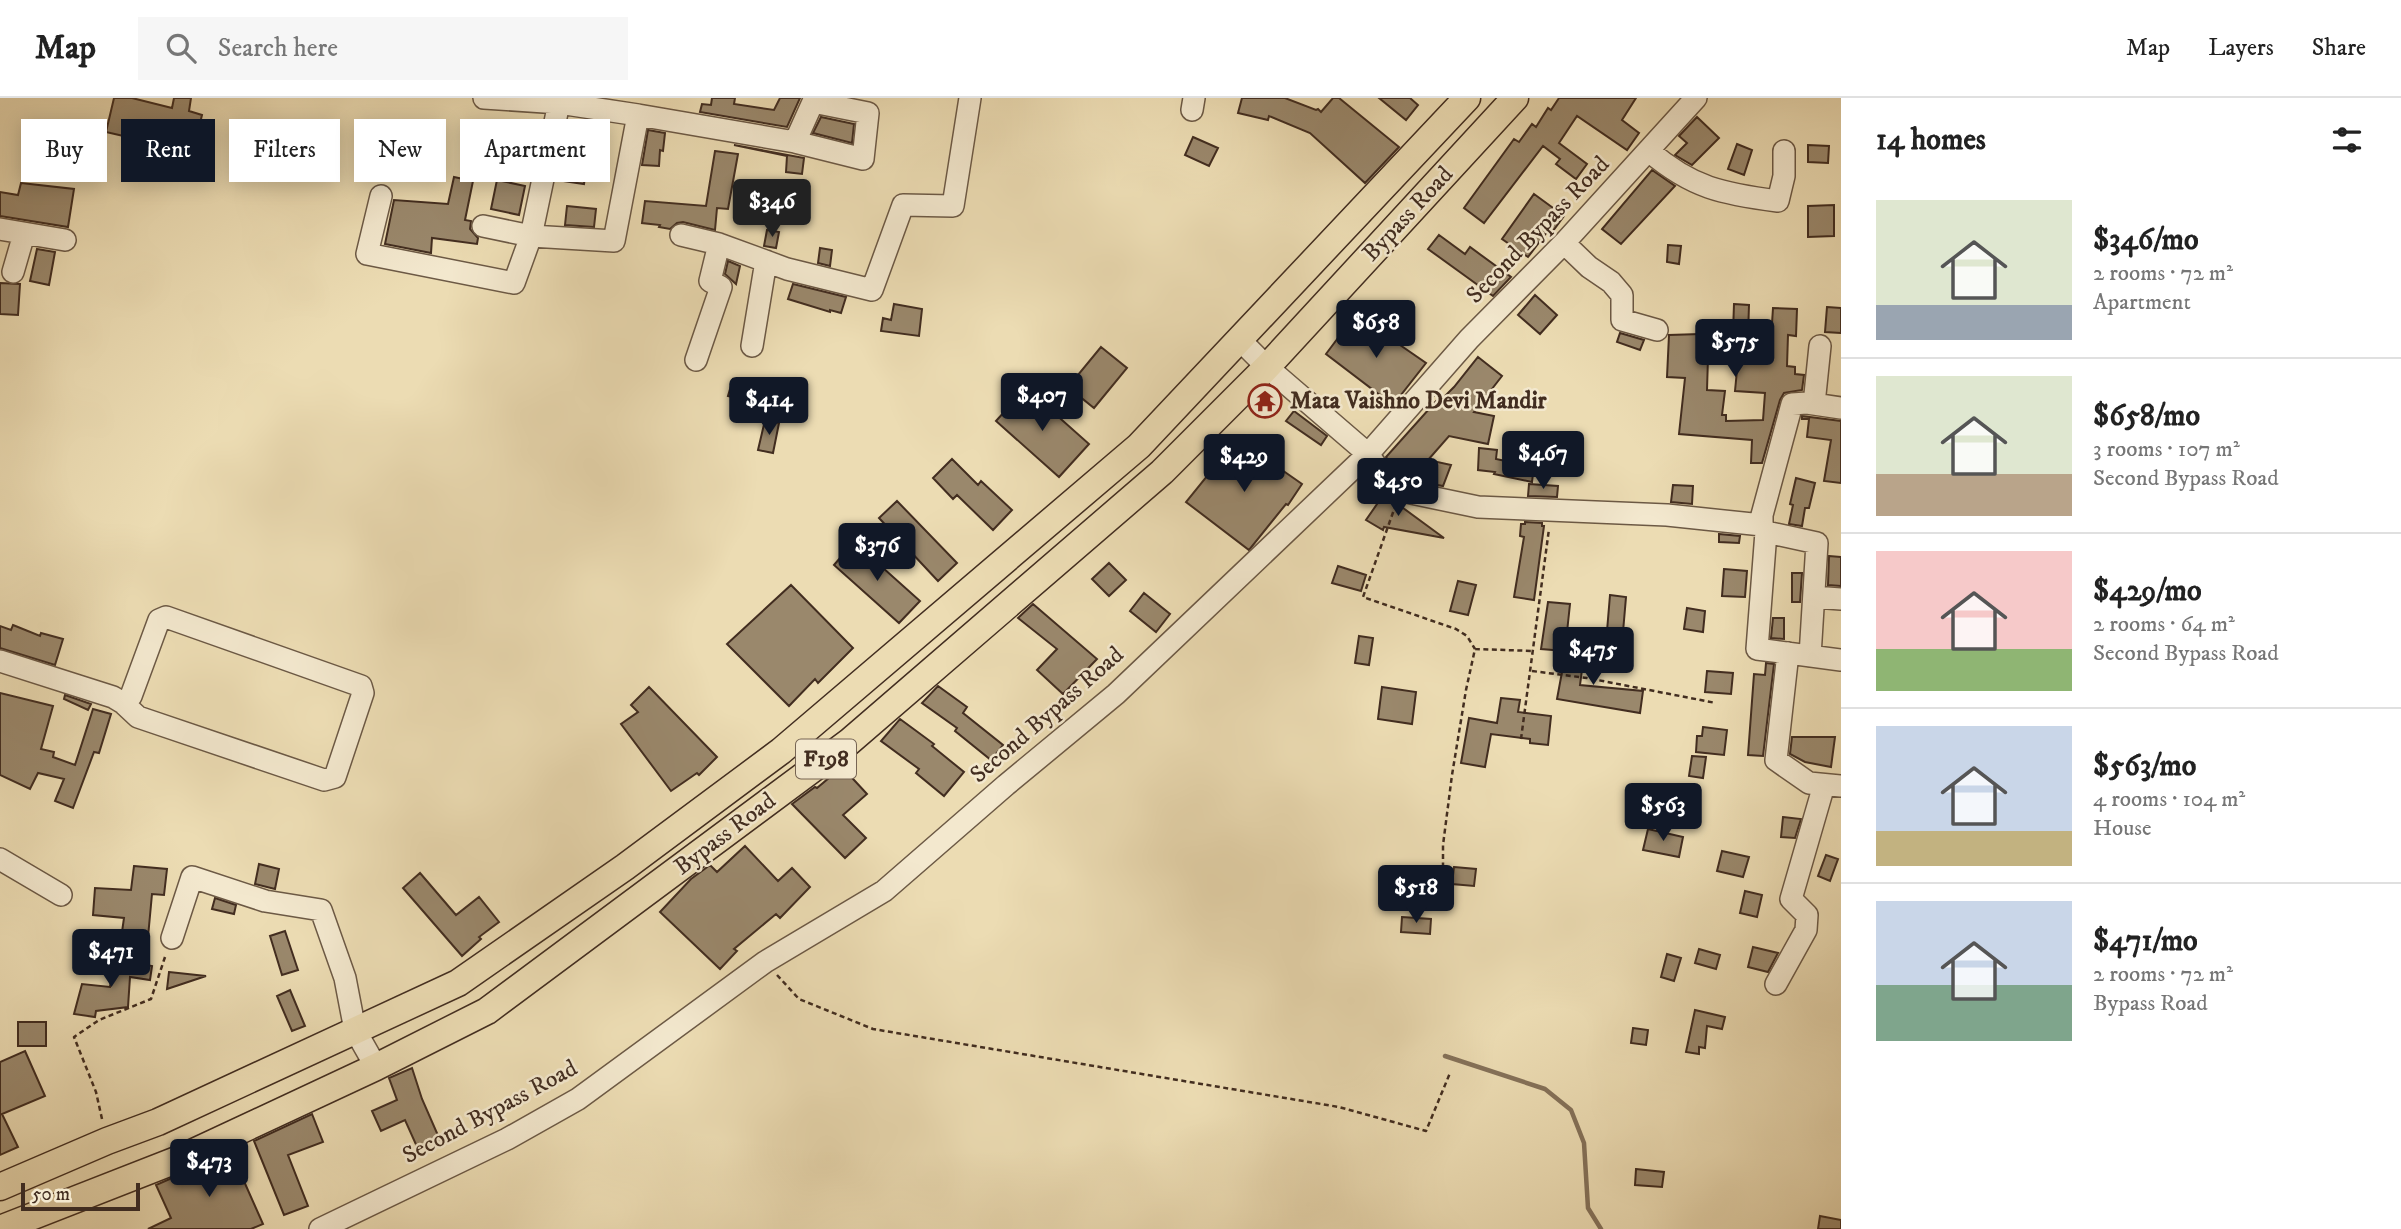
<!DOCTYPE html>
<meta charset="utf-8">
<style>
body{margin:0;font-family:"IM FELL DW Pica",serif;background:#f6f6f6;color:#222;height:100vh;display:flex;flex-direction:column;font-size:26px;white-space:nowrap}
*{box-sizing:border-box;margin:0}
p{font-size:23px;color:#767676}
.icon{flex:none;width:38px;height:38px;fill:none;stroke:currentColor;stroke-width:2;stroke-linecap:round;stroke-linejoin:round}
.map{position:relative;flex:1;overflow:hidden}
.drawer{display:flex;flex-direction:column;background:#fff;width:560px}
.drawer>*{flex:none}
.top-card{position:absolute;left:21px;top:21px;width:665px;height:63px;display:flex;gap:14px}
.scale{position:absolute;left:21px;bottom:18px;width:119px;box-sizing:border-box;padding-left:7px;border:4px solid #422d20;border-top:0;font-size:19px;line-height:24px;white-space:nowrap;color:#422d20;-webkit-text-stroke:5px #f3e8ce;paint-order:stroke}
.price{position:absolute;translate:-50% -60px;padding:0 16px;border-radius:7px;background:#111827;color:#fff;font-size:23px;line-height:46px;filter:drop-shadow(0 2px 4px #0008)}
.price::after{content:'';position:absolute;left:50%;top:42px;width:21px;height:16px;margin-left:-10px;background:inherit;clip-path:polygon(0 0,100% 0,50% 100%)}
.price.active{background:#222;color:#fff}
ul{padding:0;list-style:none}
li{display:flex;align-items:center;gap:21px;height:175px;padding:0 35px}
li+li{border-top:2px solid #e0e0e0}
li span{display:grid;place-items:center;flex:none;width:196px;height:140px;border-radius:0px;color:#555}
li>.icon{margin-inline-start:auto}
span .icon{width:84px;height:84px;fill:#fffc;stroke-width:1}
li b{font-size:30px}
h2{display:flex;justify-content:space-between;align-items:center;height:84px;padding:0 35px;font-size:30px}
.chip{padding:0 24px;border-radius:0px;background:#fff;box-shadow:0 4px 18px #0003;font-size:24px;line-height:63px}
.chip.active{background:#111827;color:#fff}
header{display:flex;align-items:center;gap:42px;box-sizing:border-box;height:98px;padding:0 35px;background:#fff;border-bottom:2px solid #e0e0e0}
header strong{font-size:33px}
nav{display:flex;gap:38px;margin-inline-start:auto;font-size:24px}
.search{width:490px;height:63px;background:#f6f6f6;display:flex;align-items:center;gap:18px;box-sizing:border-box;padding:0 24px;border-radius:0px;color:#767676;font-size:26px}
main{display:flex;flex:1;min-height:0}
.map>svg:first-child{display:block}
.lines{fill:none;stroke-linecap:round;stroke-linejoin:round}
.stream{stroke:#85725a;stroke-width:4.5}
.building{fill:#9a886c;stroke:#422d20;stroke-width:2;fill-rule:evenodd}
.minor-casing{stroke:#6c5945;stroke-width:24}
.major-casing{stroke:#422d20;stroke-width:29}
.path{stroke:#422d20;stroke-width:2.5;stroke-dasharray:5 3.5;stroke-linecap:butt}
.minor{stroke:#f3e8ce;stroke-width:21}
.major{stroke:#ecdcb3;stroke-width:26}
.labels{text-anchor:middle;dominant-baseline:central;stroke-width:5;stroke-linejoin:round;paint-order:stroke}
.shield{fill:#f3e8ce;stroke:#776554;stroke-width:2}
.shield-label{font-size:23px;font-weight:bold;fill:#422d20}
.street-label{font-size:24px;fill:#422d20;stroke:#f3e8ce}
.poi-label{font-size:24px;font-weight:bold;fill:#422d20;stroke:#f3e8ce;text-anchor:start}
</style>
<header>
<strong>Map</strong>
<div class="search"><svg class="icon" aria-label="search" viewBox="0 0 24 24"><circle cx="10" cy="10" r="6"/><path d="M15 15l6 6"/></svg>Search here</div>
<nav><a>Map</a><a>Layers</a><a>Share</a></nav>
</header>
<main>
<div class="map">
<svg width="1841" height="1131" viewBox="0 0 1841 1131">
<rect width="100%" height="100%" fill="#ecdcb3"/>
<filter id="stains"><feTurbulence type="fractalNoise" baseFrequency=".00286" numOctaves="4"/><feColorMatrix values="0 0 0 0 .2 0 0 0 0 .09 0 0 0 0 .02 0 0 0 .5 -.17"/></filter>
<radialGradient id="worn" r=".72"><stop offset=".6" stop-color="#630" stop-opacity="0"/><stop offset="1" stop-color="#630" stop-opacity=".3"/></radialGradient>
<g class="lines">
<path class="stream" d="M1445,958L1545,991L1571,1012L1584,1045L1588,1110L1601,1131"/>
</g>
<path class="building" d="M114,0H132L172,10L174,0H191L189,13L202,17L193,54L106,34Z
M712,0H735L734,6L774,12L780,0H800L787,29L700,14L702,6L711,7Z
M1242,0H1285L1316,12L1318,11L1321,14L1333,0H1339L1399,49L1365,85L1310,35L1269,18L1268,22L1238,15Z
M1379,0H1410L1418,7L1406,22Z
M1559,0H1636L1622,22L1639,35L1627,52L1577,18L1559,45L1587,66L1576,81L1556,66L1560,61L1543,48L1484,125L1464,110L1514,41L1519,44L1532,26L1536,29L1548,10L1551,12Z
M821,19L854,26L852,45L813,35Z
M1697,19L1719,40L1692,67L1675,57L1687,45L1679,38Z
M648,32L665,35L663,53L660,52L659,68L642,67Z
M1193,39L1218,50L1209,68L1185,57Z
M564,45L589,49L584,86L556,82Z
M1737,46L1752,52L1744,77L1728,71Z
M734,47L804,60L802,76L786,74L787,58Z
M1808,47L1829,48L1828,65L1808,64Z
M715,53L738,56L728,111L717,110L715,132L683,124L677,125L670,131L659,129L660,127L642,125L645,103L706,108Z
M1652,72L1675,88L1621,146L1602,131Z
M454,79L473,83L465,122L471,123L470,131L478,140L477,146L432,140L431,155L385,146L394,102L448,106Z
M497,82L525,88L519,117L491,111Z
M21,85L74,91L68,129L0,118V94L18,97Z
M1534,96L1564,118L1550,137L1547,134L1528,159L1502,141Z
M1834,107V138L1808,139V108Z
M567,108L596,111L594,129L565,127Z
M767,132L779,134L776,150L764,148Z
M1439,137L1465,156L1470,149L1511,179L1493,198L1428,151Z
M1668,147L1681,148L1679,166L1667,164Z
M820,150L832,152L830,168L818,165Z
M37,151L55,154L49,187L30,183Z
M728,163L740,168L736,186L725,176Z
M0,185L20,186L18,217L0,216Z
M793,186L846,199L841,215L830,212V214L788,201Z
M1535,197L1557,217L1540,236L1518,217Z
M894,206L922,211L919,238L881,233L883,220L891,222Z
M1734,206L1749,207L1748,238L1771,241L1773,210L1797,211L1796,238L1788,237L1787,268L1795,269V276L1804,277L1802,292L1784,295L1780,302L1762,365H1751L1752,342L1679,336L1685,280L1667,279L1669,237L1733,235ZM1708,259L1738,262L1735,293L1765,295L1763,322L1726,323V317H1722L1725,293L1707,292Z
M1827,209L1841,210V235L1825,234Z
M1358,218L1426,265L1393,307L1326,256L1341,236L1343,238Z
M1620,235L1644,242L1640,252L1617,244Z
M1101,249L1127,270L1094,310L1068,289Z
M1478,259L1502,278L1474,314L1494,318L1488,346L1449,338L1428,362L1451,367L1443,388L1416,383L1394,370L1386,359L1438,301L1440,303L1454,289Z
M733,281L749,285L745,302L728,298Z
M1026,290L1089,346L1059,379L996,323Z
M1294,313L1327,338L1321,347L1286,323Z
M1802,318L1841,323V385L1824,383L1831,342L1807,339L1809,321H1802Z
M765,322L779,325L773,355L758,352Z
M1239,342L1302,386L1288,407L1286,406L1249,452L1186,404L1220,362L1223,364Z
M1479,350L1497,352L1496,361L1520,366L1521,357L1535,359L1532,384L1494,376L1495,374L1478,372Z
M952,361L978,387L981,383L1012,412L993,432L957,397L953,401L933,380Z
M1796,380L1815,385L1809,410H1805L1802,428L1789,426L1793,407L1790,406Z
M1529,386L1558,388L1557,399L1528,398Z
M1673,387L1693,388L1692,406L1671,404Z
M1384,396L1444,440L1384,429L1383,432L1366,422Z
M897,403L957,465L938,483L879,420Z
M1525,424L1542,425V428H1544L1534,502L1514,499L1524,439L1520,438L1521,426H1525Z
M1719,436L1740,438L1739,445L1719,444Z
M854,444L920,503L899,525L834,467Z
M1829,458L1841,459V488L1828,487Z
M1109,465L1126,482L1109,498L1092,481Z
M1338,468L1366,477L1361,493L1332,485Z
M1724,471L1747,473L1745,499L1722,498Z
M1792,475H1802L1800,504H1792Z
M1458,483L1476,487L1468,517L1450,513Z
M791,487L853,550L818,585L815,581L789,608L727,546Z
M1144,495L1170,516L1156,534L1130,513Z
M1610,497L1626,499L1623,534L1607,533Z
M1548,504L1570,506L1565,553L1541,551Z
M1033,506L1097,561L1063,596L1037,572L1057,551L1018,520Z
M1687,510L1705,513L1703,534L1684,531Z
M1773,520H1784V541L1771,540Z
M13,527L40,538L41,535L63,541L55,567L0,550V528L11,532Z
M1359,538L1373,540L1369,567L1355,565Z
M1567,547L1585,549L1580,587L1643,593L1640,615L1557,601Z
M1766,565L1774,566L1763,658L1748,657L1754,576L1765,577Z
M1707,573L1733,575L1731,596L1705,594Z
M938,588L967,609L963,615L1003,647L991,662L955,633L957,630L922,605Z
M649,589L717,659L699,677L697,675L671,693L621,626L638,614L631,607Z
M1382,589L1416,594L1412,626L1378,621Z
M0,595L53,608L41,651L54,654L53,659L75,667L93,611L111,616L99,655L94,654L73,710L55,703L64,681L38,675L30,691L0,677Z
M65,597L91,606L88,612L64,601Z
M1501,600L1520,602L1518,614L1551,618L1548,647L1530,645V641L1491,636L1485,669L1461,665L1469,620L1497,625Z
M900,621L934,646L932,648L964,674L944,698L916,675L919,671L881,643Z
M1703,629L1727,632L1724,657L1696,654L1697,638H1702Z
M1792,639H1835L1831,669L1805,664L1790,656Z
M1692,658L1706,659L1703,680L1689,678Z
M842,669L867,696L843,717L866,740L845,760L792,706L815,689L817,690Z
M1783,719L1801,721L1795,740L1781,739Z
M1648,731L1683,739L1679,759L1643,752Z
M745,748L778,783L792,770L810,789L780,820L776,816L734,851L737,853L720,871L660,814L691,781L710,767L717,774Z
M1722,753L1749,759L1743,779L1717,773Z
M1826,757L1838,761L1830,783L1818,778Z
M259,766L279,771L275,791L255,786Z
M134,768L167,771L164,797L152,796L148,839L122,834L124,820L93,817L95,790L131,792Z
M1454,769L1476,771L1474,788L1452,786Z
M420,775L456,817L479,799L499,824L479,839L481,841L462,858L403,790Z
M1745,793L1762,797L1757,819L1740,815Z
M215,800L236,807L234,816L212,811Z
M1402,819L1431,821L1430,836L1401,834Z
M285,833L298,872L282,877L270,838Z
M1753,849L1778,855L1768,874L1748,869Z
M1699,851L1720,857L1716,871L1695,865Z
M1667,856L1681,860L1674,883L1661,879Z
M114,861L152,868L150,882L130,879L128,909L96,913L95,919L74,916L82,886L110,889Z
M169,874L206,878L167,891Z
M290,892L305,928L292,933L277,898Z
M1695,912L1725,919L1722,931L1707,928L1705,950L1699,949V956L1686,954Z
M18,924H46V948H18Z
M1633,930L1648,932L1646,947L1631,945Z
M25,953L45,998L2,1016L18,1049L0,1057V964Z
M412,970L422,1001L440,1042L418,1051L405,1022L381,1033L372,1013L397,1002L389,980Z
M312,1016L323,1044L288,1057L308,1108L284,1117L254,1043Z
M231,1054L263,1126L251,1131H148L171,1120L156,1087Z
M1636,1071L1664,1074L1662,1089L1635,1087Z
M1820,1118L1841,1122V1131H1818Z"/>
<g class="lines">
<defs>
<path id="minor" d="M484,0L559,5L531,138L614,143L638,17L795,44L863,61L868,15L813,4L795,44
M559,5L638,17
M1192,12L1194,0
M1649,53C1692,90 1723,96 1778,103L1784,78V53
M381,98L367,156L514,185L531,138L483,128
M0,131L65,142
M681,137L719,146
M1564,145L1589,169L1611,184L1622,197V222L1657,232
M13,174L24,136
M1240,242L1267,269L1368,356L1385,380L1411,395L1478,409L1667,417L1762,427V417L1792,306L1807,305L1841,310
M752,248L766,163
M696,262L721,189L710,183L719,146L787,171L872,192L903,107L953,108L970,0
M1814,306L1820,248
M1762,427L1766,434L1757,551L1841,562
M1766,434L1817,445L1810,558
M1814,499L1841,501
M1788,555L1776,662L1809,685L1841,688
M0,563L113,599L123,605L131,598L159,522L166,519L361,588L363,595L335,679L324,682L138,619L123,605
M0,761L61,797
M172,840L192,779L265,803L321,812L345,880L355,932L376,969
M1776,886L1806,832L1807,817L1791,801L1824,687
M320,1131L507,1041L578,1001L765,864L884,793L1006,687L1116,596L1368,356L1469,241L1564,145L1696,0"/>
<path id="major" d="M0,1089L107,1043L158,1024L458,885L625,769L781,653L1139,348L1467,0
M0,1131L179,1061L376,969L487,913L849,644L1162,374L1267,269L1515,0"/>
</defs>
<use href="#minor" class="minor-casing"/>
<use href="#major" class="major-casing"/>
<path class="path" d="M1396,406L1363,499L1456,531L1467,538L1475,551
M1532,573L1587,580L1716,605
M1521,641L1549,431
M1434,811L1443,769V747L1452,677L1466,592L1475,551L1534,553
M777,877L799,901L873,931L1339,1009L1426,1033L1450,975
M102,1021L96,994L74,939L99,922L151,901L166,856"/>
<use href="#minor" class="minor"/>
<use href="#major" class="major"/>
</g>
<defs>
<symbol id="temple-ring" viewBox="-11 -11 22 22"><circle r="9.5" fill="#f3e8ce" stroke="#8f2418" stroke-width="1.5"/><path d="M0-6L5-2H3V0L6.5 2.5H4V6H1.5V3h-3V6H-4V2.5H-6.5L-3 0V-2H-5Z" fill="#8f2418"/></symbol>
</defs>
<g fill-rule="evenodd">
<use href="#temple-ring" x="1246" y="284" width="38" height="38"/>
</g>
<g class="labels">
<rect class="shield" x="796" y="641.5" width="60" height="39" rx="5"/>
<g class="shield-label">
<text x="826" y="661">F198</text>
</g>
<g class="street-label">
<text transform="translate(1408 116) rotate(-47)">Bypass Road</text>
<text transform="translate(1538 132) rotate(-46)">Second Bypass Road</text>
<text transform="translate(1047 617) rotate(-41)">Second Bypass Road</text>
<text transform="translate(725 736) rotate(-37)">Bypass Road</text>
<text transform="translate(490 1014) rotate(-28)">Second Bypass Road</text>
</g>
<g class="poi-label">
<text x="1290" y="303">Mata Vaishno Devi Mandir</text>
</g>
</g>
<rect width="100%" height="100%" filter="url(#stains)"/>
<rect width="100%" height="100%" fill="url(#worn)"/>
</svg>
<div class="scale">50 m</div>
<b class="price active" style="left:772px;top:141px">$346</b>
<b class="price" style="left:1376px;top:262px">$658</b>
<b class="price" style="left:1735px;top:281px">$575</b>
<b class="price" style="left:1042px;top:335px">$407</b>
<b class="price" style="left:769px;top:339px">$414</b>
<b class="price" style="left:1543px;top:393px">$467</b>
<b class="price" style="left:1244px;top:396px">$429</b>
<b class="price" style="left:1398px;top:420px">$450</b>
<b class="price" style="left:877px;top:485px">$376</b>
<b class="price" style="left:1593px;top:589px">$475</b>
<b class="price" style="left:1663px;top:745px">$563</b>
<b class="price" style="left:1416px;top:827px">$518</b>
<b class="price" style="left:111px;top:891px">$471</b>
<b class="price" style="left:209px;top:1101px">$473</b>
<div class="top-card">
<a class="chip">Buy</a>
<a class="chip active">Rent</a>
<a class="chip">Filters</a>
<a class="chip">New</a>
<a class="chip">Apartment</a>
</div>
</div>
<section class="drawer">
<h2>14 homes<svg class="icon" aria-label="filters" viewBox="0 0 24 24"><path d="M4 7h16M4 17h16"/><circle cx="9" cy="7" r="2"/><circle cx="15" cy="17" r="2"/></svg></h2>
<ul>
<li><span style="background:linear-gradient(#dfe7d0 75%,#9aa5b1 0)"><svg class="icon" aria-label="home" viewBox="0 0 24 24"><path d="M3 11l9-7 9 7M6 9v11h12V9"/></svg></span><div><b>$346/mo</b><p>2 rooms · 72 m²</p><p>Apartment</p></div></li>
<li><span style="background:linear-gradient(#dfe7d0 70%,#b9a48a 0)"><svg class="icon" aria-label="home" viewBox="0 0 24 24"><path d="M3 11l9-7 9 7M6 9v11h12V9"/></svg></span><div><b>$658/mo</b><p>3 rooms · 107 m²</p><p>Second Bypass Road</p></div></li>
<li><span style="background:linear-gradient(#f6c9c9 70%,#8fb573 0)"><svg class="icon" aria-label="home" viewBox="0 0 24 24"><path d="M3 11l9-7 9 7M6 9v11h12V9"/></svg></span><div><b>$429/mo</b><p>2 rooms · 64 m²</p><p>Second Bypass Road</p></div></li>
<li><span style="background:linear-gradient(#c9d6e8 75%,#c2b280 0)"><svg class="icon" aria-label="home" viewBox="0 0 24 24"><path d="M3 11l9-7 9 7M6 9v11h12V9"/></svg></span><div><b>$563/mo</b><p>4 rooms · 104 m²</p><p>House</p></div></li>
<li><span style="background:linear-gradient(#c9d6e8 60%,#7fa58c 0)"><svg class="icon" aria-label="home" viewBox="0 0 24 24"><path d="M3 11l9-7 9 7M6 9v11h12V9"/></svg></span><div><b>$471/mo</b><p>2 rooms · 72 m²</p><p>Bypass Road</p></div></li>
</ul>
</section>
</main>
